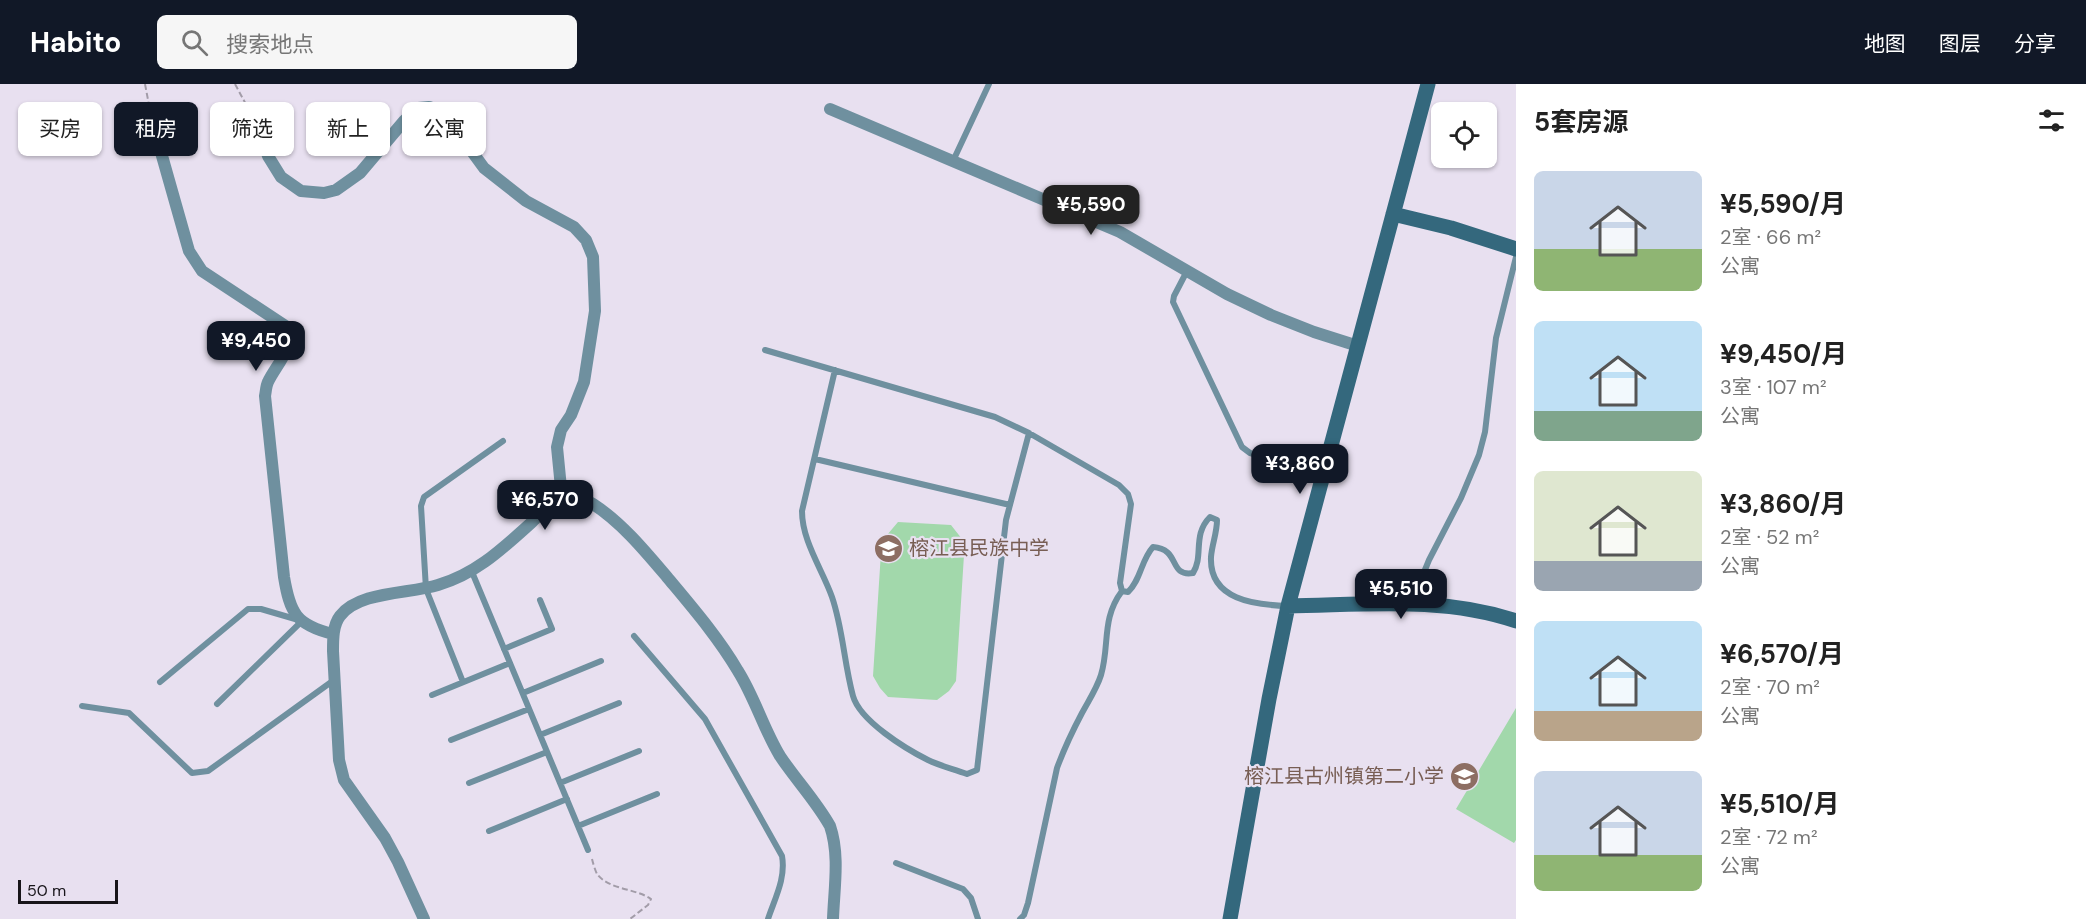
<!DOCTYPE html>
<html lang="zh">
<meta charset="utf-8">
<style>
body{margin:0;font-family:"DM Sans","Noto Sans SC",sans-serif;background:#f6f6f6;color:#222;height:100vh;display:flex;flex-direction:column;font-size:22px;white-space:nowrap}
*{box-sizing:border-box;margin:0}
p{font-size:20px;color:#767676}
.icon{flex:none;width:33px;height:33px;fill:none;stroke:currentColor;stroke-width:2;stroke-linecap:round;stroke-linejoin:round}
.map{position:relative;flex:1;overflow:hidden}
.drawer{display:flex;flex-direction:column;background:#fff;width:570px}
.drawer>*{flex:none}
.guide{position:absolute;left:18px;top:18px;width:570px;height:54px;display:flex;gap:12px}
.buttons{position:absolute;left:1431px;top:18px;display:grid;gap:12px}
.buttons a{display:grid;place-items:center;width:66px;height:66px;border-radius:9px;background:#fff;box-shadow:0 2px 4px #0004;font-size:30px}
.scale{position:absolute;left:18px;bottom:15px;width:100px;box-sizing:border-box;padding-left:6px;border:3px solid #18151a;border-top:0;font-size:16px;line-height:21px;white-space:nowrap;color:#18151a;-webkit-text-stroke:4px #e8e0f0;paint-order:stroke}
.price{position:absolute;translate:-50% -51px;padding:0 14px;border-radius:12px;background:#111827;color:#fff;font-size:20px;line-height:39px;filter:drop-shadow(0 2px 3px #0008)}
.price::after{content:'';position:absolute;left:50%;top:36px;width:18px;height:14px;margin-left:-9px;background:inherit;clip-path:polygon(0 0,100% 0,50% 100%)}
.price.selected{background:#222;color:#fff}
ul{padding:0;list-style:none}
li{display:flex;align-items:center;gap:18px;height:150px;padding:0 18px}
li span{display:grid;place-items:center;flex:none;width:168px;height:120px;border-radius:9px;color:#555}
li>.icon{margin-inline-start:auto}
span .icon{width:72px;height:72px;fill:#fffc;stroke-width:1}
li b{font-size:26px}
h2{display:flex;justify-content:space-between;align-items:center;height:72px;padding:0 18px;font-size:26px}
.pill{padding:0 21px;border-radius:9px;background:#fff;box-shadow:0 2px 4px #0004;font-size:21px;line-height:54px}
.pill.selected{background:#111827;color:#fff}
header{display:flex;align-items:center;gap:36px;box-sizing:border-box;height:84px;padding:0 30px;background:#111827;color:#fff}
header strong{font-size:28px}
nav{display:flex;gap:33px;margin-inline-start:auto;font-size:21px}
.search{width:420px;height:54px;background:#f6f6f6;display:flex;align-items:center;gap:15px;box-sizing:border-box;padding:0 21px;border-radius:9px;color:#767676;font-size:22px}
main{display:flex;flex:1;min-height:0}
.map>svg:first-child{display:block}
.green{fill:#a2d8ab}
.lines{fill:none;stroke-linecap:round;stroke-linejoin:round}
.path{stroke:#a29ca8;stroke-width:2;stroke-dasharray:6 3;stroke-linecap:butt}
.lane{stroke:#6f909f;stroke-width:6}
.street{stroke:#6f909f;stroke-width:12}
.secondary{stroke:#34687d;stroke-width:15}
.labels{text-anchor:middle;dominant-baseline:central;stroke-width:4.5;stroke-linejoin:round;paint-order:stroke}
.education-label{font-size:20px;fill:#785e54;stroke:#e8e0f0;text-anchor:start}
</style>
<header>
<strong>Habito</strong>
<div class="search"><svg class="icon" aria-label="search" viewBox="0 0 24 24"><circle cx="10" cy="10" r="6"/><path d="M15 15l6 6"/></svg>搜索地点</div>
<nav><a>地图</a><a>图层</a><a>分享</a></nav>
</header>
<main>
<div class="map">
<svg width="1516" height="835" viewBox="0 0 1516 835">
<rect width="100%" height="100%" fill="#e8e0f0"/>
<path class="green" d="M898,438L951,441L962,455L964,471L956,597L949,607L937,616L888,613L880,604L873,592L881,468L887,451Z
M1516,624V756L1514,759L1456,725Z"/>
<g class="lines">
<path class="path" d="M145,0L149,21
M235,0L249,26
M592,775C593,779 595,786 597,790C609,806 635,804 651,815L648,821L630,835"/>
<path class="lane" d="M953,77L989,0
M1187,187L1174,212L1173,218L1242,363L1250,369L1323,389
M765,266L995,333L1029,349L1119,401L1128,410L1131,420L1120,499L1122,507L1128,508C1141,496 1141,476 1153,463C1181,465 1168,493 1193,489C1204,472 1192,451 1210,433L1217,436C1217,449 1212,460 1211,473C1209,516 1255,521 1288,522
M835,286L802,427C802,457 822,485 832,513C843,545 844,579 853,612C860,637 906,665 928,676C940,682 954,685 967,690L977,686L1006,436L1029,349
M815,375L1010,421
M472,488L588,766
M1411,520L1429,476L1461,414L1479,371L1485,348L1496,254L1516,173
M634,552L705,635L782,772C786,794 775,814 768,835
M504,565L552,545L540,516
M160,598L248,525H261L302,537L217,620
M463,598L426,505L421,422L424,413L503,357
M523,609L601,577
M432,611L510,579
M82,622L129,629L192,689L208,687L334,596
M540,651L619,619
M451,656L529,625
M469,699L547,668
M560,699L639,667
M578,742L657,710
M489,747L567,715
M896,779L963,805L971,814L978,835
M1020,835L1024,831L1028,819L1057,684C1064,665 1073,646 1082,629C1089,616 1097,604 1101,591C1110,561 1101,535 1122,507"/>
<path class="street" d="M830,25L1120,148L1227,210L1271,231L1314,248L1358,262
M151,33L189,167L202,187L287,243C296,262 276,281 268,298C266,302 266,307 265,312L284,493C290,529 296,541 333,550
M255,37L268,72L281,93L301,107L324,109L336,106L360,89L404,37L418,24L429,23L440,27L454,43L484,84L526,117L574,143L586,156L593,173L595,227L584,298L571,331L561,346L557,363L562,414
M424,835L398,778L385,754L344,696L339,676L333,567C333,555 333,541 340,532C359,507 409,510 438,501C476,490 502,465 531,439C539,432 551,417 562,414C573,411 584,414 593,420C621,438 645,467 667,493C692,523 718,553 738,587C755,614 764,646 780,672C796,696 816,717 830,742C840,771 834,805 833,835"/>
<path class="secondary" d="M1393,130L1451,144L1516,165
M1288,522C1365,521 1442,512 1516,537
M1230,835L1269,615L1288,522L1428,0"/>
</g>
<defs>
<symbol id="school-disc" viewBox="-11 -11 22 22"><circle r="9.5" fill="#8d6e63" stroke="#e8e0f0"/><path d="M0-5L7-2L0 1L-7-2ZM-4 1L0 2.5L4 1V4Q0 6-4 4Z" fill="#fff"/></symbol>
</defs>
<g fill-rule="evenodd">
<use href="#school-disc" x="872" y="448" width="33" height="33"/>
<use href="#school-disc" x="1448" y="676" width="33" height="33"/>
</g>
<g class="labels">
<g class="education-label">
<text x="909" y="464">榕江县民族中学</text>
<text x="1444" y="692" text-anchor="end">榕江县古州镇第二小学</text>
</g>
</g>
</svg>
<div class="buttons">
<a><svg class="icon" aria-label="locate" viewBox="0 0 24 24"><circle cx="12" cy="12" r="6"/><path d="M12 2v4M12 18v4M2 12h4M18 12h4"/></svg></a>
</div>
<div class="scale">50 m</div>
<b class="price selected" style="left:1091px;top:152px">¥5,590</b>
<b class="price" style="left:256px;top:288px">¥9,450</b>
<b class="price" style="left:1300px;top:411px">¥3,860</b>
<b class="price" style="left:545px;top:447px">¥6,570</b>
<b class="price" style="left:1401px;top:536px">¥5,510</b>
<div class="guide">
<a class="pill">买房</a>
<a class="pill selected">租房</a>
<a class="pill">筛选</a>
<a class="pill">新上</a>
<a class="pill">公寓</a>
</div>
</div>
<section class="drawer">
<h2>5套房源<svg class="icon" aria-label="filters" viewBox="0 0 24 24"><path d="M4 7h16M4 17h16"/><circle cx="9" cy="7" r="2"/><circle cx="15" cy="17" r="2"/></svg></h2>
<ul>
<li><span style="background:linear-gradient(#c9d6e8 65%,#8fb573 0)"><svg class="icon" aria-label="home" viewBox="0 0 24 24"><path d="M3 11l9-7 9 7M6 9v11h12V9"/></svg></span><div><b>¥5,590/月</b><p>2室 · 66 m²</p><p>公寓</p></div></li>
<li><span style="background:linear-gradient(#bfe0f5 75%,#7fa58c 0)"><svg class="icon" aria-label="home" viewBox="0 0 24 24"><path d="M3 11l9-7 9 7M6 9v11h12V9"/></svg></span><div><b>¥9,450/月</b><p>3室 · 107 m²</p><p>公寓</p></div></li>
<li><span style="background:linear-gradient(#dfe7d0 75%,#9aa5b1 0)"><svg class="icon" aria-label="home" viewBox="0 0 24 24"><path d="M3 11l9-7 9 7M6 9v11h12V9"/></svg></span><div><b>¥3,860/月</b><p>2室 · 52 m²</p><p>公寓</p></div></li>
<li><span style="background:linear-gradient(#bfe0f5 75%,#b9a48a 0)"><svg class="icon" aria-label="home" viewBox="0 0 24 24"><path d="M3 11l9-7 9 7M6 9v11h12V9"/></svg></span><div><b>¥6,570/月</b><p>2室 · 70 m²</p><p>公寓</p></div></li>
<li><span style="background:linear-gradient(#c9d6e8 70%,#8fb573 0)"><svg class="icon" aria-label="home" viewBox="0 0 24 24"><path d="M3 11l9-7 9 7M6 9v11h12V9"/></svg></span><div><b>¥5,510/月</b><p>2室 · 72 m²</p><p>公寓</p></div></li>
</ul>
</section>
</main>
